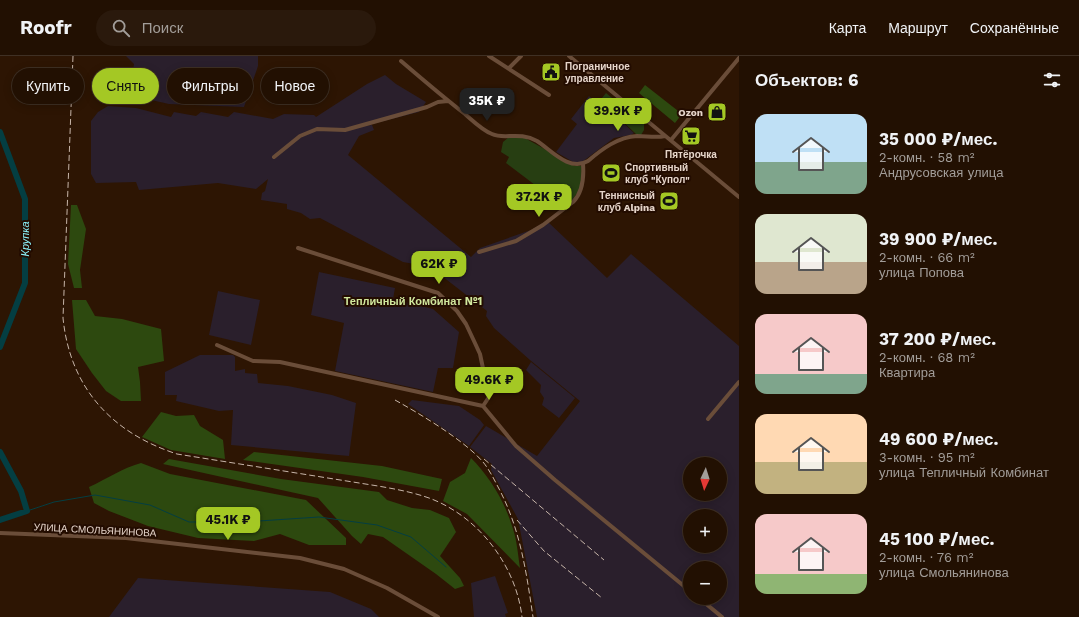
<!DOCTYPE html>
<html lang="ru">
<meta charset="utf-8">
<style>
body{margin:0;font-family:"Work Sans",sans-serif;background:#2a190c;color:#f1f3f6;height:100vh;display:flex;flex-direction:column;font-size:15px;white-space:nowrap}
*{box-sizing:border-box;margin:0}
p{font-size:13px;color:#a29d99}
.icon{flex:none;width:22px;height:22px;fill:none;stroke:currentColor;stroke-width:2;stroke-linecap:round;stroke-linejoin:round}
.map{position:relative;flex:1;overflow:hidden}
.panel{display:flex;flex-direction:column;background:#221002;width:340px}
.panel>*{flex:none}
.top-card{position:absolute;left:12px;top:12px;width:380px;height:36px;display:flex;gap:8px}
.needle{width:26px;rotate:184deg}
.fabs{position:absolute;left:683px;top:401px;display:grid;gap:8px}
.fabs a{display:grid;place-items:center;width:44px;height:44px;border-radius:50%;background:#221002;box-shadow:0 2px 10px #0003,0 0 0 1px #3f3024;font-size:20px}
.price{position:absolute;translate:-50% -34px;padding:0 9px;border-radius:8px;background:#a4c824;color:#111;font-size:13px;line-height:26px;filter:drop-shadow(0 1px 2px #0008)}
.price::after{content:'';position:absolute;left:50%;top:24px;width:12px;height:9px;margin-left:-6px;background:inherit;clip-path:polygon(0 0,100% 0,50% 100%)}
.price.selected{background:#222;color:#fff}
ul{padding:0;list-style:none}
li{display:flex;align-items:center;gap:12px;height:100px;padding:0 16px}
li span{display:grid;place-items:center;flex:none;width:112px;height:80px;border-radius:12px;color:#555}
li>.icon{margin-inline-start:auto}
span .icon{width:48px;height:48px;fill:#fffc;stroke-width:1}
li b{font-size:17px}
h2{display:flex;justify-content:space-between;align-items:center;height:48px;padding:0 16px;font-size:17px}
.tag{padding:0 14px;border-radius:18px;background:#221002;box-shadow:0 2px 10px #0003,0 0 0 1px #3f3024;font-size:14px;line-height:36px}
.tag.selected{background:#a4c824;color:#111}
header{display:flex;align-items:center;gap:24px;box-sizing:border-box;height:56px;padding:0 20px;background:#221002;border-bottom:1px solid #3f3024}
header strong{font-size:19px}
nav{display:flex;gap:22px;margin-inline-start:auto;font-size:14px}
.search{width:280px;height:36px;background:#2a190c;display:flex;align-items:center;gap:10px;box-sizing:border-box;padding:0 14px;border-radius:22px;color:#a29d99;font-size:15px}
main{display:flex;flex:1;min-height:0}
.map>svg:first-child{display:block}
.industrial{fill:#2a1f2c;fill-rule:evenodd}
.green{fill:#273e12}
.forest{fill:#2d490f}
.lines{fill:none;stroke-linecap:round;stroke-linejoin:round}
.stream{stroke:#043e42;stroke-width:1}
.river{stroke:#043e42;stroke-width:6}
.minor{stroke:#6a4d39;stroke-width:4}
.rail{stroke:#c7b5a9;stroke-width:1;stroke-dasharray:6 3;stroke-linecap:butt}
.labels{text-anchor:middle;dominant-baseline:central;stroke-width:4;stroke-linejoin:round;paint-order:stroke}
.poi-label{font-size:10px;font-weight:bold;fill:#e6d5ca;stroke:#230c00;text-anchor:start}
.street-label{font-size:10px;fill:#e6d5ca;stroke:#230c00}
.water-label{font-size:11px;font-style:italic;fill:#8bf1f9;stroke:#230c00}
.neighbourhood-label{font-size:11px;font-weight:bold;fill:#d1e89d;stroke:#230c00}
</style>
<header>
<strong>Roofr</strong>
<div class="search"><svg class="icon" aria-label="search" viewBox="0 0 24 24"><circle cx="10" cy="10" r="6"/><path d="M15 15l6 6"/></svg>Поиск</div>
<nav><a>Карта</a><a>Маршрут</a><a>Сохранённые</a></nav>
</header>
<main>
<div class="map">
<svg width="739" height="561" viewBox="0 0 739 561">
<rect width="100%" height="100%" fill="#2d1503"/>
<path class="industrial" d="M126,0H258V10L244,51L169,48L129,39L134,8Z
M385,19L396,28L426,46L419,56L364,70L372,69L374,74L359,80L348,99L471,201L480,192L531,174L547,165L607,222L631,198L739,290V561H537L518,463L491,414L492,408L470,391L486,370L537,400L580,345L530,304L494,272L486,260L487,255L438,217L420,209L403,206L320,162L310,163L301,157L287,153V148L261,144L262,137L265,135L268,123L256,133L218,127L139,134L136,126L96,127L91,118V65L98,56L108,50L136,52L171,61L174,56L196,60L201,56L228,61L234,56L273,63L284,58L314,59L316,61L367,28ZM690,408H720V438H690ZM690,460H720V490H690ZM690,512H720V542H690Z
M589,40L597,47L600,44L618,58L617,61L634,77L631,79L614,82L582,106H573L556,96L577,68L571,63Z
M319,216L395,232L393,243L433,253L459,276L453,312H438L433,336L335,315L344,267L311,259Z
M218,235L260,244L251,289L209,279Z
M200,299H233L235,301V315L245,313V317L257,318L258,327L288,330L332,339L356,347L349,400L231,389L233,354L219,355L176,345L177,339H165V316Z
M531,306L575,342L559,362L542,349L544,342L540,336L541,329L526,314Z
M412,344L459,350L480,364L484,369L469,390L408,348Z
M495,520L508,557L505,558L506,561H474L471,527Z
M138,522L330,536L371,553L379,561H109Z"/>
<path class="green" d="M606,37L644,68V74L641,79H637L617,60L618,58L603,45L602,42Z
M509,81H523L575,110H582C583,130 579,139 564,151L506,107L509,101L501,96L503,86Z"/>
<path class="forest" d="M645,29L682,58L675,67L639,37Z
M71,149H77L86,173L80,214L82,232H74L68,208Z
M72,244H86L95,260L122,263L161,273L164,305L138,311L140,326L141,345H121L106,335L92,317L76,293Z
M161,356L176,360L194,359L200,370L223,384L225,403L171,394L142,381Z
M254,396L382,410L442,423L439,435L363,421L243,404Z
M471,402C490,421 505,446 513,473C517,485 518,499 520,512L467,458L443,445L450,426L465,417Z
M169,403L281,423L379,436L387,444L412,452L430,454L449,462L456,476L440,500L460,522L464,530L455,533L436,518L383,481L368,478L361,488L352,480L318,442L163,408Z
M141,407L170,418L306,444L346,482V489H309L280,478L254,485L198,482L148,470L109,455L94,447L89,431C107,423 122,412 141,407Z"/>
<g class="lines">
<path class="stream" d="M27,455L54,446L95,439L150,449L189,466H244L319,461L377,469L411,481L446,511"/>
<path class="river" d="M0,76L25,143V227L0,291
M0,396L21,435L27,455L0,464"/>
<path class="minor" d="M489,0L549,39
M569,0L739,141
M401,5C422,23 443,41 465,58C473,65 482,74 492,78C504,84 519,75 537,85C551,94 569,116 588,105C602,93 618,81 637,80C647,80 656,82 665,80
M509,12L521,0
M671,84L739,2
M274,101L300,80L317,73L345,74L427,51L438,46L448,45
M298,192L438,237L457,255L466,268L474,285L480,298L489,341L483,350
M479,196L516,185L543,169L573,146C583,136 584,121 583,108
M217,289L253,305L280,306L483,350L516,390L555,424L690,535
M708,363L739,326
M0,477L126,482L300,502L344,513L387,532L438,561
M699,542L722,561"/>
<path class="rail" d="M73,0L63,262C70,332 112,377 177,398L378,430C395,433 412,436 429,442C478,460 516,509 522,561
M395,344C420,358 464,384 483,406C488,412 493,421 497,429C520,471 526,514 533,561
M484,403L604,504
M517,464L544,495L602,542"/>
</g>
<defs>
<symbol id="civic-square" viewBox="-11 -11 22 22"><rect x="-9" y="-9" width="18" height="18" rx="4" fill="#a4c824" stroke="#230c00"/><path d="M-.6-6.5H3V-4.5H.6V-3L4-1V1h2V6H-6V1h2V-1L-.6-3ZM-1.2 2.5V6h2.4V2.5Z" fill="#111"/></symbol>
<symbol id="shop-square" viewBox="-11 -11 22 22"><rect x="-9" y="-9" width="18" height="18" rx="4" fill="#a4c824" stroke="#230c00"/><path d="M-5-2.5h2.3a2.7 3.5 0 0 1 5.4 0H5L5.5 6h-11ZM-1.5-2.5h3a1.5 2.3 0 0 0-3 0Z" fill="#111"/></symbol>
<symbol id="supermarket-square" viewBox="-11 -11 22 22"><rect x="-9" y="-9" width="18" height="18" rx="4" fill="#a4c824" stroke="#230c00"/><path d="M-6-5.5h2.5l.6 2H6L4.5 2H-2.5L-4.4-4H-6ZM-1.5 3.2a1.3 1.3 0 1 0 .1 0ZM3 3.2a1.3 1.3 0 1 0 .1 0Z" fill="#111"/></symbol>
<symbol id="stadium-square" viewBox="-11 -11 22 22"><rect x="-9" y="-9" width="18" height="18" rx="4" fill="#a4c824" stroke="#230c00"/><path d="M0-5a6.5 5 0 1 0 0 10a6.5 5 0 1 0 0-10ZM-3.5-1.8h7v3.6h-7Z" fill="#111"/></symbol>
</defs>
<g fill-rule="evenodd">
<use href="#civic-square" x="540" y="5" width="22" height="22"/>
<use href="#shop-square" x="706" y="45" width="22" height="22"/>
<use href="#supermarket-square" x="680" y="69" width="22" height="22"/>
<use href="#stadium-square" x="600" y="106" width="22" height="22"/>
<use href="#stadium-square" x="658" y="134" width="22" height="22"/>
</g>
<g class="labels">
<g class="poi-label">
<text x="565" y="10">Пограничное<tspan x="565" dy="12">управление</tspan></text>
<text x="703" y="56" text-anchor="end">Ozon</text>
<text x="691" y="98" text-anchor="middle">Пятёрочка</text>
<text x="625" y="111">Спортивный<tspan x="625" dy="12">клуб "Купол"</tspan></text>
<text x="655" y="139" text-anchor="end">Теннисный<tspan x="655" dy="12">клуб Alpina</tspan></text>
</g>
<g class="street-label">
<text transform="translate(95 474) rotate(3)">УЛИЦА СМОЛЬЯНИНОВА</text>
</g>
<g class="water-label">
<text transform="translate(25 183) rotate(-90)">Крупка</text>
</g>
<g class="neighbourhood-label">
<text x="413" y="245">Тепличный Комбинат №1</text>
</g>
</g>
</svg>
<div class="fabs">
<a><svg class="needle" viewBox="-14 -14 28 28"><path d="M0-13l5 13h-10z" fill="#e53935"/><path d="M0 13l5-13h-10z" fill="#a29d99"/></svg></a>
<a>+</a>
<a>−</a>
</div>
<b class="price selected" style="left:487px;top:66px">35K ₽</b>
<b class="price" style="left:618px;top:76px">39.9K ₽</b>
<b class="price" style="left:539px;top:162px">37.2K ₽</b>
<b class="price" style="left:439px;top:229px">62K ₽</b>
<b class="price" style="left:489px;top:345px">49.6K ₽</b>
<b class="price" style="left:228px;top:485px">45.1K ₽</b>
<div class="top-card">
<a class="tag">Купить</a>
<a class="tag selected">Снять</a>
<a class="tag">Фильтры</a>
<a class="tag">Новое</a>
</div>
</div>
<section class="panel">
<h2>Объектов: 6<svg class="icon" aria-label="filters" viewBox="0 0 24 24"><path d="M4 7h16M4 17h16"/><circle cx="9" cy="7" r="2"/><circle cx="15" cy="17" r="2"/></svg></h2>
<ul>
<li><span style="background:linear-gradient(#bfe0f5 60%,#7fa58c 0)"><svg class="icon" aria-label="home" viewBox="0 0 24 24"><path d="M3 11l9-7 9 7M6 9v11h12V9"/></svg></span><div><b>35 000 ₽/мес.</b><p>2-комн. · 58 m²</p><p>Андрусовская улица</p></div></li>
<li><span style="background:linear-gradient(#dfe7d0 60%,#b9a48a 0)"><svg class="icon" aria-label="home" viewBox="0 0 24 24"><path d="M3 11l9-7 9 7M6 9v11h12V9"/></svg></span><div><b>39 900 ₽/мес.</b><p>2-комн. · 66 m²</p><p>улица Попова</p></div></li>
<li><span style="background:linear-gradient(#f6c9c9 75%,#7fa58c 0)"><svg class="icon" aria-label="home" viewBox="0 0 24 24"><path d="M3 11l9-7 9 7M6 9v11h12V9"/></svg></span><div><b>37 200 ₽/мес.</b><p>2-комн. · 68 m²</p><p>Квартира</p></div></li>
<li><span style="background:linear-gradient(#ffd9b3 60%,#c2b280 0)"><svg class="icon" aria-label="home" viewBox="0 0 24 24"><path d="M3 11l9-7 9 7M6 9v11h12V9"/></svg></span><div><b>49 600 ₽/мес.</b><p>3-комн. · 95 m²</p><p>улица Тепличный Комбинат</p></div></li>
<li><span style="background:linear-gradient(#f6c9c9 75%,#8fb573 0)"><svg class="icon" aria-label="home" viewBox="0 0 24 24"><path d="M3 11l9-7 9 7M6 9v11h12V9"/></svg></span><div><b>45 100 ₽/мес.</b><p>2-комн. · 76 m²</p><p>улица Смольянинова</p></div></li>
</ul>
</section>
</main>
